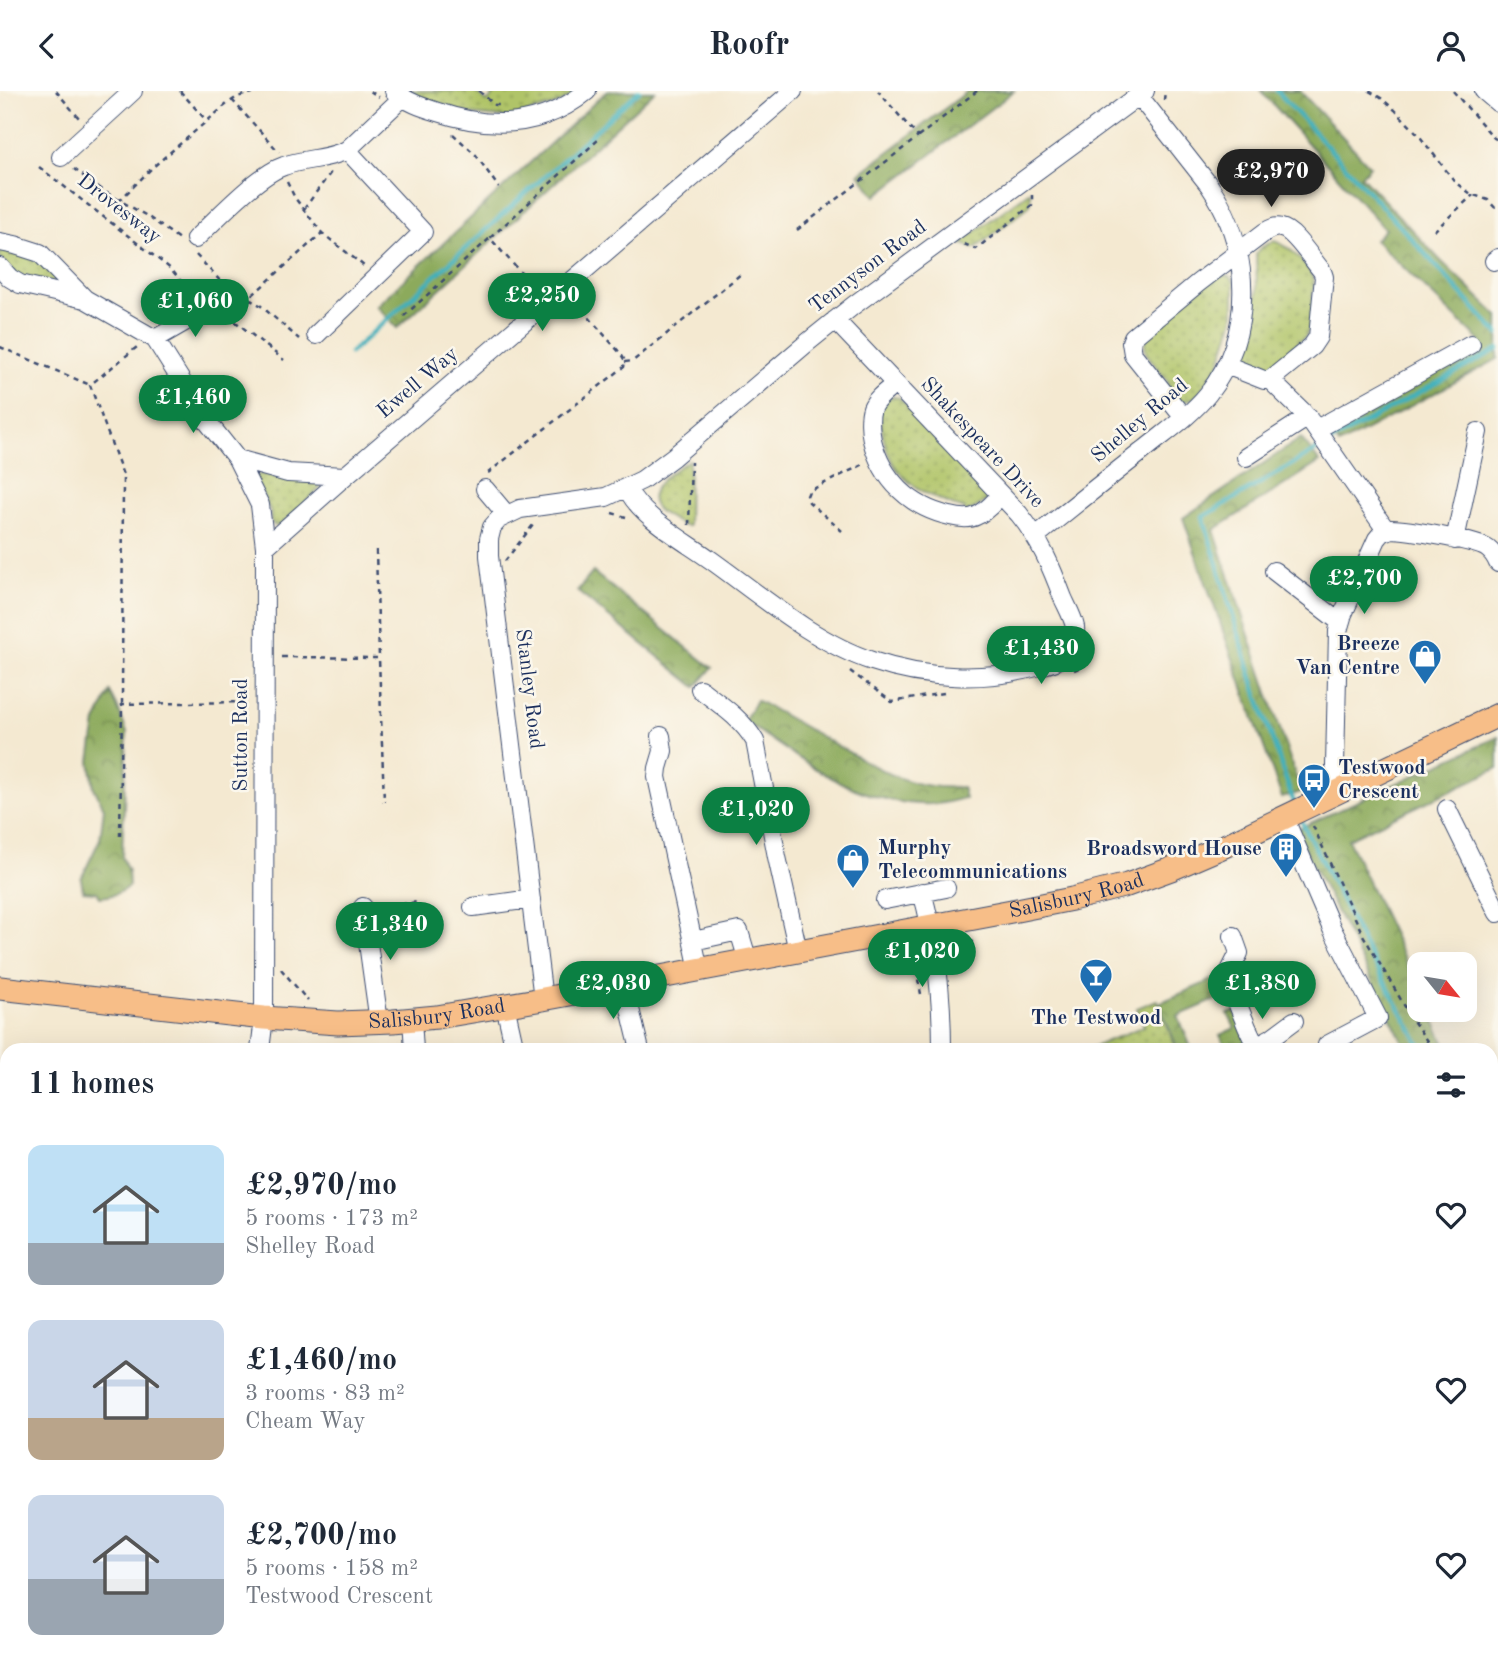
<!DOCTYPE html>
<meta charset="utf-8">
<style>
body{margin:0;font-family:"Old Standard TT",serif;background:#f6f6f7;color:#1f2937;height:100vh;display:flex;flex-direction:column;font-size:26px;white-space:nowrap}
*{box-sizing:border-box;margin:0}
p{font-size:23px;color:#747a83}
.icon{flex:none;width:38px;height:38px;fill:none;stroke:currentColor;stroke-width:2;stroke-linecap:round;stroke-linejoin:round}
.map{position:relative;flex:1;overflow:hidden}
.side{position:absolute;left:0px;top:952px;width:1498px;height:625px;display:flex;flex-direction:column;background:#fff;border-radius:21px 21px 0 0;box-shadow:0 7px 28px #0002}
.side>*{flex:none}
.needle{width:46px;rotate:120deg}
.buttons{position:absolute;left:1407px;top:861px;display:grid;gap:14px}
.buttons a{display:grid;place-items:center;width:70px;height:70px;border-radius:14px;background:#fff;box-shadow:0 7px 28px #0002;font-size:35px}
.price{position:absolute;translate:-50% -60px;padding:0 16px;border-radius:24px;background:#0b8043;color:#fff;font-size:23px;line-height:46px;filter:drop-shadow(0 2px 4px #0008)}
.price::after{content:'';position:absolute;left:50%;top:42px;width:21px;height:16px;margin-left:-10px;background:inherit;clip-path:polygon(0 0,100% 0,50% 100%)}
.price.current{background:#222;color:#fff}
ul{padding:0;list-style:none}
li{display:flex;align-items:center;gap:21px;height:175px;padding:0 28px}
li span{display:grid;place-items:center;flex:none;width:196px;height:140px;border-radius:14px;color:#555}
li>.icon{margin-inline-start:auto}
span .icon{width:84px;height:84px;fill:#fffc;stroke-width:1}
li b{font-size:30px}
h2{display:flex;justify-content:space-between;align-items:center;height:84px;padding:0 28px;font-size:30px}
header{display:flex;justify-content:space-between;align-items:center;height:91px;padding:0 28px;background:#fff;font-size:32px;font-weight:800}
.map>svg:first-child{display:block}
.grass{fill:url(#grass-dots);stroke:#667a63;stroke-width:2}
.forest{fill:url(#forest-crowns);stroke:#546c5d;stroke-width:2}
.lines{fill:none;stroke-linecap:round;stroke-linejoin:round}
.stream{stroke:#41b0bc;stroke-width:4.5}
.minor-casing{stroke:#3c4b6f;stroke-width:20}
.major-casing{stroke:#3c4b6f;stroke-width:25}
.path{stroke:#3c4b6f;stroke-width:2.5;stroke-dasharray:5 5;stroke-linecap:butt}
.minor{stroke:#fff;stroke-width:18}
.major{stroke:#f7be88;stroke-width:23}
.labels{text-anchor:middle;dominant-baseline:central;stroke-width:5;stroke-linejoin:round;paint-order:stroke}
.street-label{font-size:21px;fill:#1b2f5e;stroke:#fbf7ec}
.poi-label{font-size:21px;font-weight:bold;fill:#1b2f5e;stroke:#fbf7ec;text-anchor:end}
</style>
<header><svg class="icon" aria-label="back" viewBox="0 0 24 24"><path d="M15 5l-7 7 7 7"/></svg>Roofr<svg class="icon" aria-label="person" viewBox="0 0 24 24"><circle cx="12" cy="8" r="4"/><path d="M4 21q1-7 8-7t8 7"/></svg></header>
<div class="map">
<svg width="1498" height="1576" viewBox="0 0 1498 1576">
<defs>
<pattern id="grass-dots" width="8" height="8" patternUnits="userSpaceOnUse" patternTransform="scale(1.75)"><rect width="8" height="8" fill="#b0c468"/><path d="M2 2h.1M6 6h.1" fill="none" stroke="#8ea059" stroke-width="1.8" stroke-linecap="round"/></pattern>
<pattern id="forest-crowns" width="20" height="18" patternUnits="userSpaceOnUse" patternTransform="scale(1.75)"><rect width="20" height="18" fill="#8caa5c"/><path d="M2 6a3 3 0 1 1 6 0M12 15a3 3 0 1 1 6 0" fill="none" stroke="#728b4f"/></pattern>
</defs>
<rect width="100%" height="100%" fill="#fbf7ec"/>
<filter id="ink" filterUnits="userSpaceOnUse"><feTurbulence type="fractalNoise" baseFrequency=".0143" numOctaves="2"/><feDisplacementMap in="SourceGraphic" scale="14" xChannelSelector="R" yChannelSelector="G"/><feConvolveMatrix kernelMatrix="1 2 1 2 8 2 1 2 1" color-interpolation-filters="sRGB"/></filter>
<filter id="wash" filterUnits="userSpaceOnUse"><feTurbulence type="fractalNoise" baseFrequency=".00686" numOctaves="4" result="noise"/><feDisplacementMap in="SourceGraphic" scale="28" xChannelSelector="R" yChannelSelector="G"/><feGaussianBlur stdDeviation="1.57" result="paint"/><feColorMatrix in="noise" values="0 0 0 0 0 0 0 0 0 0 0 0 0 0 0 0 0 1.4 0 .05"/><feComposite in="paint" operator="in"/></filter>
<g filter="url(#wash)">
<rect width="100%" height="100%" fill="#f4e9d1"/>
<path class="grass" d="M408,0H474L487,11L498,0H579L558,13L510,27L467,23L418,6Z
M1030,100V112L1029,115L977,156L973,157L960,152Z
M1274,150C1289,154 1314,178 1314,195L1309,237L1306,245L1271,276L1265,278L1249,273L1247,271L1245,264L1252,237L1257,201L1256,163L1260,157Z
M0,158L32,165L65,195L16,184L0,167Z
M1223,184L1230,186L1234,191V227L1218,277L1194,307L1182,311L1167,299L1168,291L1146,262C1143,254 1147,245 1149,237L1217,185Z
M894,306L900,307L989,403L988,409L964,424L965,418C954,416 944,410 934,406C899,390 884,368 881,329L875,330L876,321L889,307Z
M689,369L688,435H684C676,430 666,426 659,420C637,400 676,378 689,369Z
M261,383L318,391L320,393V397L281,434L275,435L271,431L270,419L255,388L257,384Z
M1157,909L1177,959H1086L1144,935L1137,917Z
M7,1518V1570H266L268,1576H0V1523Z"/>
<path class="forest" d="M607,0H655L397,237L376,215Z
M968,0H1014L876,105L859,83Z
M1261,0H1300L1370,75L1361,85L1440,169L1498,225V268L1339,354L1328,334L1481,251L1375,149L1385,138Z
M1301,347L1320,371L1214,439L1301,701L1282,707L1183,427Z
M593,481L712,577L696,596L577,500Z
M110,601L117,615L127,642L122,766L128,780L129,795C120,802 112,806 100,806L97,801L83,800L81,788L100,748L104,717L94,697L90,670L96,631Z
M756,609C783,624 810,639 836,654C879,678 911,700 962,696L965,707C955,709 943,713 933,713C859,716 802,669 744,630Z
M1498,646V677L1348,748L1419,899V919H1429L1448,959H1407L1295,739Z
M1219,886L1227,904L1178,925L1192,959H1178L1159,912Z
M1235,920L1249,949L1227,959L1220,944L1235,937L1228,923Z
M1491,1040L1493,1043H1498V1123L1491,1116Z
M7,1475V1525L0,1531V1479Z"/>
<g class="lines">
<path class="stream" d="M1277,0L1498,243
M350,262L639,0
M1330,351L1498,258
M1294,712L1254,594L1203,426L1323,355
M1300,727L1363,852L1423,959
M1491,1070L1498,1079
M0,1502L7,1497"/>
</g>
</g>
<g filter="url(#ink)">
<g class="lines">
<defs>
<path id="minor" d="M394,0C407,11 422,16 438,21C492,39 542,37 587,0
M1484,0L1498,12
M347,59L402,7
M61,66L133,0
M195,148C217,128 257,84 284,75C305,67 327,69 347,59L423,141L316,244
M0,151L15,154L40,162L85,208L155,248L206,329L237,368L288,382L345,385
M1494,170L1498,167
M0,176L10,187L20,193L85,208
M155,248L214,214
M1270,289L1302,320L1311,331L1386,439
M895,293C887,300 876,307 872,317C869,326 870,340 872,349C882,389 910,416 950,425C958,427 968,429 976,425C986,421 994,411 1001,404
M1184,327L1133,263L1131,251L1133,246L1198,192L1265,141C1270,138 1275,135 1281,137C1294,139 1313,170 1322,180L1324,186L1318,246L1312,255L1270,289H1264L1226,274
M1317,338L1471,253
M1246,366L1308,326
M237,368L260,414L265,456L264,927L260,959
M627,397C640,426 685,450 711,469C760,504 814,551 872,570C925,588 985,591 1040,575C1050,572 1061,570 1068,561C1073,555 1076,545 1075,536C1073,526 1067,516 1063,507C1051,475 1040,449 1019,423L835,229
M485,398L506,423
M1036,445C1072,416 1108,387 1144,359C1166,341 1190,325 1208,303C1256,242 1251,156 1209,94L1139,5
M1455,449L1478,341
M265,456L345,385L793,0
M1274,480L1340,531
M700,598C721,614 742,628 755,650L777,766L798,860
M661,645L663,660L658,677L657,686L699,879
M1344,697L1338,686L1335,675L1338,540L1343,523L1377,448L1382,442L1391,438C1406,438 1478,450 1488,458C1493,462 1496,467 1498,472
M1447,718L1498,822
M1284,726L1332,838L1378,927L1327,954
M922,801C937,854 942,905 942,959
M885,809L946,797
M363,816L379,931
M473,816L531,808
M1233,845L1239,862L1229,882L1228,889L1247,936L1256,955
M693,850L739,840L748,870
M624,893L640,959
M543,908L489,465V448L492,436L499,428L520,418L606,406L642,389L673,366L808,251L854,214L1145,0
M505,914L515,959
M412,928L414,959
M1248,959L1271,947L1294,930
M1491,1171L1498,1165
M0,1230L7,1231
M1491,1274L1498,1281
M0,1401L7,1399
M310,1570L312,1576
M800,1570L802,1576
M1193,1570L1197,1576
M1459,1570L1465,1576
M595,1576L604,1570"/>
<g id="major">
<path id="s1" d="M0,897L264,927L338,932L393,930L437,926L543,908L1017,819L1072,808L1127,794L1171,778L1229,753L1498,624"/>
</g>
</defs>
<use href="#minor" class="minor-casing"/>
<use href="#major" class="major-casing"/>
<path class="path" d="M56,0L79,27
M180,0L206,29
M370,0L379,6
M479,0L495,14H499
M1369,0L1381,7L1395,19L1417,42L1456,92L1471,103L1488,109L1498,120
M1453,0L1494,47L1498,49
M232,9L279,61
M1164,9L1165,0
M453,43L476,64L499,97
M918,46L977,0
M39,76L171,178L194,206
M74,78L105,101L147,125L179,148
M287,91L295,107L322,142L364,175
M119,110L153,76L227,13L237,6L260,0
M304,118L331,81
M797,139L918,46L878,0
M1434,140L1473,104
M964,153L976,158L1032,114V104
M196,164L226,196L260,214L299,248
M536,199L490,147L599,48
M228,219L230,220L248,208L322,142
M227,224L284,269
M404,225L490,147
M0,256L90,294
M625,271L633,270L741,183
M488,382L624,276L625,270L621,263L573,208
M612,422L626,426
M689,434L691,371
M842,440L809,411L807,405L809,400L862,374
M376,459L379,567
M505,470L533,434
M282,566L379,567L384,711
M1074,579L1079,577L1093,556L1091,548
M850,580L892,611L944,602
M122,613L123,384L90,294L137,256
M1313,735L1363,844L1414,931L1433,959
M120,745L122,613L247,611
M381,816L417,811
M912,859L922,908
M953,864L977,848
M281,878L308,910
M1491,1046L1498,1056
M0,1473L7,1469
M214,1570L218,1576
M246,1570L247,1576
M36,1576L41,1570
M131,1576V1570"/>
<use href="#minor" class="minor"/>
<use href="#major" class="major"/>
</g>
</g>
<defs>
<symbol id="shop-pin" viewBox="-11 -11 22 30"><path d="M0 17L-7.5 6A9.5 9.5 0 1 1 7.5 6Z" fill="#1f6fb2" stroke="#fbf7ec"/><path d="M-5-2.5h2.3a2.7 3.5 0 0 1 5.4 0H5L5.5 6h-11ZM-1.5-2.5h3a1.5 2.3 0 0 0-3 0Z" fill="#fff"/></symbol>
<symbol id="bus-pin" viewBox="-11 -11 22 30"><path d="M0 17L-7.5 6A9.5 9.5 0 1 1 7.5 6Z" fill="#1f6fb2" stroke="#fbf7ec"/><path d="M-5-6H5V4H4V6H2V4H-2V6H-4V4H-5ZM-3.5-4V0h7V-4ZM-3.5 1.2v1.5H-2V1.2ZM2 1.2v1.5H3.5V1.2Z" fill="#fff"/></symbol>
<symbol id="building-pin" viewBox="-11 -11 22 30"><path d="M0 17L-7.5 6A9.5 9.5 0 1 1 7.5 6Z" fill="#1f6fb2" stroke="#fbf7ec"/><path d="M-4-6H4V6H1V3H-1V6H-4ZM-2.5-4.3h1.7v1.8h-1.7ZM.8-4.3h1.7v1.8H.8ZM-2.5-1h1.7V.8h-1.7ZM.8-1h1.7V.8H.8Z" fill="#fff"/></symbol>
<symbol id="bar-pin" viewBox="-11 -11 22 30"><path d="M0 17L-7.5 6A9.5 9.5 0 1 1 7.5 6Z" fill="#1f6fb2" stroke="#fbf7ec"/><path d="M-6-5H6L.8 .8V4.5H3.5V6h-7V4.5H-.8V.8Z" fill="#fff"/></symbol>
</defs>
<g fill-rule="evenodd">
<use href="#shop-pin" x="1406" y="546" width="38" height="52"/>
<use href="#bus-pin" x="1295" y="670" width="38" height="52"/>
<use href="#building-pin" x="1267" y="739" width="38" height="52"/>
<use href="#shop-pin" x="834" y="750" width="38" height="52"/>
<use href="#bar-pin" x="1077" y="865" width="38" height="52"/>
</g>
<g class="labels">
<g class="street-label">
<text transform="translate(119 118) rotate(38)">Drovesway</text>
<text transform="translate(868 176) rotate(-37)">Tennyson Road</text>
<text transform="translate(418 292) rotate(-40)">Ewell Way</text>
<text transform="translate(1140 330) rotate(-40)">Shelley Road</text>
<text transform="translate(982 352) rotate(47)">Shakespeare Drive</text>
<text transform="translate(529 598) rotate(83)">Stanley Road</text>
<text transform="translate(241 644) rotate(-90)">Sutton Road</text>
<text stroke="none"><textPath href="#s1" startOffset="1090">Salisbury Road</textPath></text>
<text stroke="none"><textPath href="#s1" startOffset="439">Salisbury Road</textPath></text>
</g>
<g class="poi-label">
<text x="1400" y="553">Breeze<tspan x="1400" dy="24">Van Centre</tspan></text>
<text x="1338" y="677" text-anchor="start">Testwood<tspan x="1338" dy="24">Crescent</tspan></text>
<text x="878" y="757" text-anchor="start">Murphy<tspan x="878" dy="24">Telecommunications</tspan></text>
<text x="1262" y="758">Broadsword House</text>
<text x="1096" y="927" text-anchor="middle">The Testwood</text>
</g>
</g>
</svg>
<div class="buttons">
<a><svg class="needle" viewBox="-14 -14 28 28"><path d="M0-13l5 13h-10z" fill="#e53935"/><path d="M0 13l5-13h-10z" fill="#747a83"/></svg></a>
</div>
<b class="price current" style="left:1271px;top:118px">£2,970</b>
<b class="price" style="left:542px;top:242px">£2,250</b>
<b class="price" style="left:195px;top:248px">£1,060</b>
<b class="price" style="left:193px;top:344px">£1,460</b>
<b class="price" style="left:1364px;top:525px">£2,700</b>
<b class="price" style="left:1041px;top:595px">£1,430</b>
<b class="price" style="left:756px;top:756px">£1,020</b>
<b class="price" style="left:390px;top:871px">£1,340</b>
<b class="price" style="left:922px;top:898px">£1,020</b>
<b class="price" style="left:613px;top:930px">£2,030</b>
<b class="price" style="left:1262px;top:930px">£1,380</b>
<section class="side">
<h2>11 homes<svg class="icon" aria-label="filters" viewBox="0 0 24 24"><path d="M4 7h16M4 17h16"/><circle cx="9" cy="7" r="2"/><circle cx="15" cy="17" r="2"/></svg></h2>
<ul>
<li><span style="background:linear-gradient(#bfe0f5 70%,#9aa5b1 0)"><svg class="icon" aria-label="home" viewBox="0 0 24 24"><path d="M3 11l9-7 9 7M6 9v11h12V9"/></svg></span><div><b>£2,970/mo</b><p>5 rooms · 173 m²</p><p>Shelley Road</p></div><svg class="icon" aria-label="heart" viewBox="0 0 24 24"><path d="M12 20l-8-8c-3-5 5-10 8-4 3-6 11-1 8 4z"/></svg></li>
<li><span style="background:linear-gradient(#c9d6e8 70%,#b9a48a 0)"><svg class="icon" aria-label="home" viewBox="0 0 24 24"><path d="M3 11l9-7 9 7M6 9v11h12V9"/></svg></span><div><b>£1,460/mo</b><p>3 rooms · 83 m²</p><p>Cheam Way</p></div><svg class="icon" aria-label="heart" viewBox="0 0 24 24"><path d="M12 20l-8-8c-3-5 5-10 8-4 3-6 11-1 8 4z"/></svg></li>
<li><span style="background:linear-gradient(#c9d6e8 60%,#9aa5b1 0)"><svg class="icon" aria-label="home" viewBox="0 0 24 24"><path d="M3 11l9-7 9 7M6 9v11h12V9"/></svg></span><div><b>£2,700/mo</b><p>5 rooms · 158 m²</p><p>Testwood Crescent</p></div><svg class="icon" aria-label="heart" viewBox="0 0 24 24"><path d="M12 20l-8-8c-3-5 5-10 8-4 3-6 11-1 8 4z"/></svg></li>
</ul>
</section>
</div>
